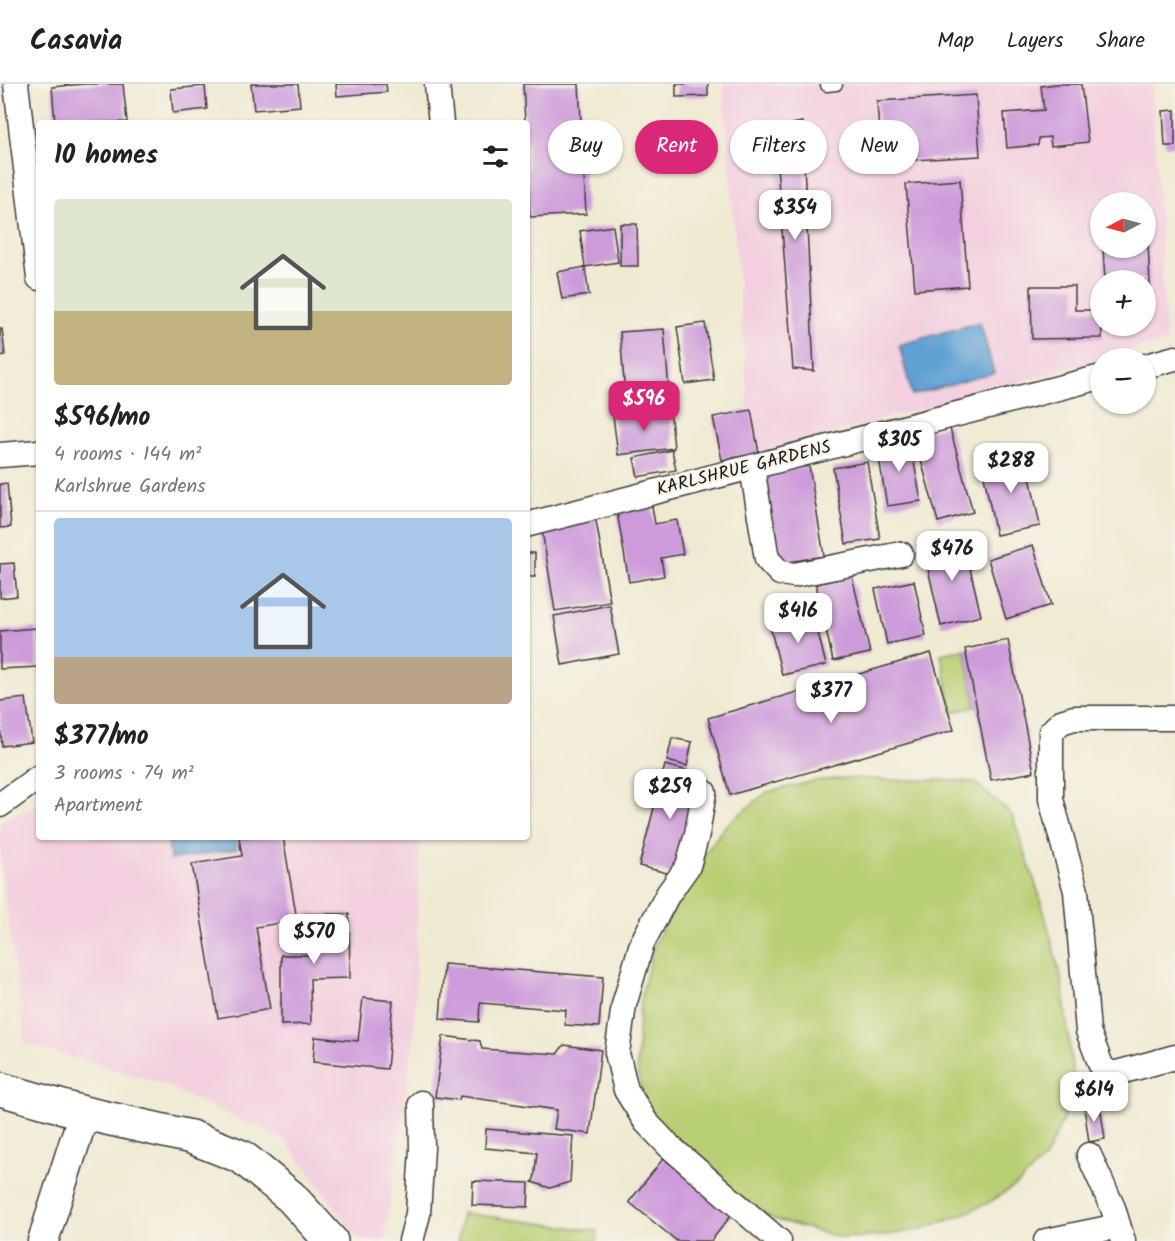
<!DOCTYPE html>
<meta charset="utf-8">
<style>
body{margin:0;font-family:Kalam,sans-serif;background:#f2f2f2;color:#222;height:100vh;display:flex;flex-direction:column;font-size:22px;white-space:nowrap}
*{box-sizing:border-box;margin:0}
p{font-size:20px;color:#767676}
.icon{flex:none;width:33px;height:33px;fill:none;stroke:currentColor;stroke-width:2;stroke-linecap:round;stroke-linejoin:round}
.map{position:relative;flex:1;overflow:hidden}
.sheet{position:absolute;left:36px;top:36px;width:494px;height:720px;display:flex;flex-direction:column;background:#fff;border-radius:6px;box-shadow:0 2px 4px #0004}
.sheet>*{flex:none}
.guide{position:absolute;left:548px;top:36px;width:537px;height:54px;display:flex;gap:12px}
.needle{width:39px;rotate:264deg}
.tools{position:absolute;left:1090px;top:108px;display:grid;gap:12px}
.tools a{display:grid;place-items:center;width:66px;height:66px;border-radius:50%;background:#fff;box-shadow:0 2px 4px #0004;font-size:30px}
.price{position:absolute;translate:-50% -51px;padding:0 14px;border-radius:12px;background:#fff;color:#222;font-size:20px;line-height:39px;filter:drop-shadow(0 2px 3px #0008)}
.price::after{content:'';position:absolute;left:50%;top:36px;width:18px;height:14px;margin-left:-9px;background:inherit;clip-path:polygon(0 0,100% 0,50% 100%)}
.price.active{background:#db2777;color:#fff}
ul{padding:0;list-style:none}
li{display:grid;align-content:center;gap:12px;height:318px;padding:0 18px}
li+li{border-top:2px solid #e0e0e0}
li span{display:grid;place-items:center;height:186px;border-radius:6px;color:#555}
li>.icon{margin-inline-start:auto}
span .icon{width:108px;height:108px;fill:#fffc;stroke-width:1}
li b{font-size:26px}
h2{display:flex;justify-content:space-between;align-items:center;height:72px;padding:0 18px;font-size:26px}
.tag{padding:0 21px;border-radius:27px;background:#fff;box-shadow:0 2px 4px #0004;font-size:21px;line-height:54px}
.tag.active{background:#db2777;color:#fff}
header{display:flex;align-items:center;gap:36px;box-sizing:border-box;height:84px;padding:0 30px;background:#fff;border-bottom:2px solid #e0e0e0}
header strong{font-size:28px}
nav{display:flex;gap:33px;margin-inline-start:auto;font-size:21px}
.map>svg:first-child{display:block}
.built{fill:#f3cfdf;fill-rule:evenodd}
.green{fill:#b9cf73;stroke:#6a7648;stroke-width:1.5}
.water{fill:#61a2d4;stroke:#3e5f78;stroke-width:1.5}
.building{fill:#cd9bda}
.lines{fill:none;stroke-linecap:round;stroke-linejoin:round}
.service-casing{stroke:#3c3b37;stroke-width:15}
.minor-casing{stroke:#3c3b37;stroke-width:27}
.tertiary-casing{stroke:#3c3b37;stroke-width:33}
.secondary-casing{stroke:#3c3b37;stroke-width:36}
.service{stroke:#fff;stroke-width:12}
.minor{stroke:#fff;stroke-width:24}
.tertiary{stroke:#fff;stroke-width:30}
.secondary{stroke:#fff;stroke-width:33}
.labels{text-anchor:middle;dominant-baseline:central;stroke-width:4.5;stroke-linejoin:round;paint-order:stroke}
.street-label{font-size:18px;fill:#1c1c1c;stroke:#f7f3e8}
</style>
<header>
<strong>Casavia</strong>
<nav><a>Map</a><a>Layers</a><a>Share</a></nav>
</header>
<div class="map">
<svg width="1175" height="1157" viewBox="0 0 1175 1157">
<rect width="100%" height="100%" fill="#f7f3e8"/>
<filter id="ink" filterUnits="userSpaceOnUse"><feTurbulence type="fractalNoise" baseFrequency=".0167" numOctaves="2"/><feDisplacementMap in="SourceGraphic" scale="12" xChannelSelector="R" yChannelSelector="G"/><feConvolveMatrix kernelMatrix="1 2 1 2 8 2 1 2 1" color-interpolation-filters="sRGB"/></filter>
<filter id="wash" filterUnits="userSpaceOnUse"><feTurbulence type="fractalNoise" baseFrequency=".008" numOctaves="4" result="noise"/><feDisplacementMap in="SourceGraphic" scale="24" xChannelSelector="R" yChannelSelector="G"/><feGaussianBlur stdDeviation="1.35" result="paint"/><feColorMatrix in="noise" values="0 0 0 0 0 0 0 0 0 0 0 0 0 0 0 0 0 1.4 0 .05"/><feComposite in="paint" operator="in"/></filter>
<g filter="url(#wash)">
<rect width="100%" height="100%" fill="#f0ead3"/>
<path class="built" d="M723,0H1152L1166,258L1101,274V276L752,371ZM1101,118H1146V164H1101ZM1101,196H1146V242H1101Z
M39,719V753H420L414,951L384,1157H360L285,1056L159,999L25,960L0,774V737Z"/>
<path class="green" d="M965,565L976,623L952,628L941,570Z
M853,694L889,696H939L974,698L1012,731L1040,813L1062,897L1073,991L1070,1013L1063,1036L1045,1074L1017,1101L988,1119L954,1134L918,1146L881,1152L843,1154L773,1135L728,1106L654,1036L642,1010L637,984L639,928L643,904L655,859L694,785L725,742L767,708L819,696Z
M462,1129L598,1147L597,1157H458Z"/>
<path class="water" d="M980,238L994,289L912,311L899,261Z
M167,753H235L237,765L171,776Z"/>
<g id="blocks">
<path class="building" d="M84,0H123L127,38L55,39L52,3Z
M251,0H298L300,22L254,26Z
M336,0H386L387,8L337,12Z
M523,0H579L586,130L530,133L526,39H525Z
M676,0H708V12L676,13Z
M1057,0H1081L1088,58L1051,62L1050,53L1039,54L1038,61L1007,64L1004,29L1044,26L1041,2Z
M205,2L207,25L173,29L171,5Z
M976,11L980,72L881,78L877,17Z
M1175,26V62H1165L1163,27Z
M802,38L814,287L793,285L774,44Z
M960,96L968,202L915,206L906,100Z
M620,140H637L638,182H620Z
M613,142L618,178L585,183L580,147Z
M1146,158H1148L1150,202H1146V196H1105L1103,164H1146Z
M585,183L589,211L562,215L557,188Z
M1031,202H1075V226H1101L1102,254L1032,255Z
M705,239L714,296L685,300L677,243Z
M0,245H2L5,271L0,272Z
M664,245L670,319L626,322L620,248Z
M670,325L674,364L618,371L613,332Z
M751,326L759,369L722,376L713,333Z
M949,341L973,428L938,438L914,351Z
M910,356L921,417L887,422L877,362Z
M672,366L676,386L638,393L634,374Z
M1025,368L1040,442L996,451L981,377Z
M867,378L880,455L846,460L833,384Z
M809,382L824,472L777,480L762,390Z
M7,399L11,443L0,444V400Z
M651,416L655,440L677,436L683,470L661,474L664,492L629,498L616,422Z
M595,431L610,518L555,527L541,440Z
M963,454L981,532L941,542L923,463Z
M1033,461L1051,521L1006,535L988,475Z
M526,469H535V493H526Z
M14,479L17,512L0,514V480Z
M852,492L870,569L833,577L816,500Z
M914,497L926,552L887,560L875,505Z
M610,521L619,570L562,581L554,532Z
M813,528L826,581L782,591L769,538Z
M36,544L38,583L0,585V547Z
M1008,556L1034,688L991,696L965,565Z
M931,569L954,646L730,711L708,634Z
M26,614L32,658L2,662L0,641V617Z
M672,654L692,658L687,682L667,677Z
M665,681L700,690L675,791L639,782Z
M239,753H283L297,836L256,843L270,925L218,934L192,780L242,772Z
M308,830H349L350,894L310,895L311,940L281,941V871H309Z
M444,880L603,893L599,943L565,941L566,926L480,919L479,938L440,935Z
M363,914L393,917L387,985L313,978L315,953L358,957Z
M443,952L480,957L482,965L557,970L564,961L601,966L590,1050L554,1045L557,1026L460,1012L459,1016L435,1013Z
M1100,1021L1105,1055L1089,1058L1084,1023Z
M486,1045L573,1052L570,1098L550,1104L532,1098L534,1095L537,1069L485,1064Z
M667,1070L736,1125L711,1157H677L629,1118Z
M473,1097L529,1099L528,1123L472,1121Z"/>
</g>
</g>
<g filter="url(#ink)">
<use href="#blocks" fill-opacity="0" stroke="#3c3b37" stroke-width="1.5"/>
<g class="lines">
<defs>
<path id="service" d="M827,1L836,0"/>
<path id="minor" d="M16,0L39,194
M437,0L441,39
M1146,282L1175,274
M0,371L39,368
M752,383L767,475L780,489L794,491L901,470
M526,441L1101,293
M1175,634H1074L1061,638L1051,648V715L1076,807L1088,947L1102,984L1113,990L1175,973
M704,708L697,750L688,782L668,810L642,859L624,921L617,969L626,1006L646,1038L669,1062L779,1157
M0,721L39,693
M1089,1071L1113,1124L1123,1157
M411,1157L418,1130L422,1064L421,1019
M1046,1157L1118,1142"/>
<path id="tertiary" d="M43,1157L84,1029"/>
<path id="secondary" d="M0,1005L84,1029L191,1053L242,1073L291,1113L331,1157"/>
</defs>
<use href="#service" class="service-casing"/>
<use href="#minor" class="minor-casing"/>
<use href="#tertiary" class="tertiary-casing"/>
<use href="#secondary" class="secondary-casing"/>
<use href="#service" class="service"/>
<use href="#minor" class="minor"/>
<use href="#tertiary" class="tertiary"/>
<use href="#secondary" class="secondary"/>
</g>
</g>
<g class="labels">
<g class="street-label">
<text transform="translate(744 385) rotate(-14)">KARLSHRUE GARDENS</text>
</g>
</g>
</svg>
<div class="tools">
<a><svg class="needle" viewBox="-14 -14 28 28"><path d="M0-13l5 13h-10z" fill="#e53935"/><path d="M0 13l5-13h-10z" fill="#767676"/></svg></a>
<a>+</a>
<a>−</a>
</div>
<b class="price" style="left:795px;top:157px">$354</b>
<b class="price active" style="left:644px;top:348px">$596</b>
<b class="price" style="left:899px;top:389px">$305</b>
<b class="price" style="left:1011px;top:410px">$288</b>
<b class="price" style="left:952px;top:498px">$476</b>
<b class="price" style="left:798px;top:560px">$416</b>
<b class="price" style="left:831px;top:640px">$377</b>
<b class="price" style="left:670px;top:736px">$259</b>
<b class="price" style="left:314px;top:881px">$570</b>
<b class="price" style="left:1094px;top:1039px">$614</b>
<div class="guide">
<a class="tag">Buy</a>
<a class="tag active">Rent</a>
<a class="tag">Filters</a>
<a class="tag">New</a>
</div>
<section class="sheet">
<h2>10 homes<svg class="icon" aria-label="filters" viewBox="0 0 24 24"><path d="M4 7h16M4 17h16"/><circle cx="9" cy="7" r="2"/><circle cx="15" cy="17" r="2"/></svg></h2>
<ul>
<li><span style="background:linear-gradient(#dfe7d0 60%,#c2b280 0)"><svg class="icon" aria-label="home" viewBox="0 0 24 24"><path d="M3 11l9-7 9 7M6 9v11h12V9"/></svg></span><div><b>$596/mo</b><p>4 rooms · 144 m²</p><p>Karlshrue Gardens</p></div></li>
<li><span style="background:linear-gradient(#a9c7e8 75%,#b9a48a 0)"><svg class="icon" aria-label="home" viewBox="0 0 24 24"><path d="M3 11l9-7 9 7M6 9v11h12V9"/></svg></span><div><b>$377/mo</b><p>3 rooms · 74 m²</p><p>Apartment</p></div></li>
</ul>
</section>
</div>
